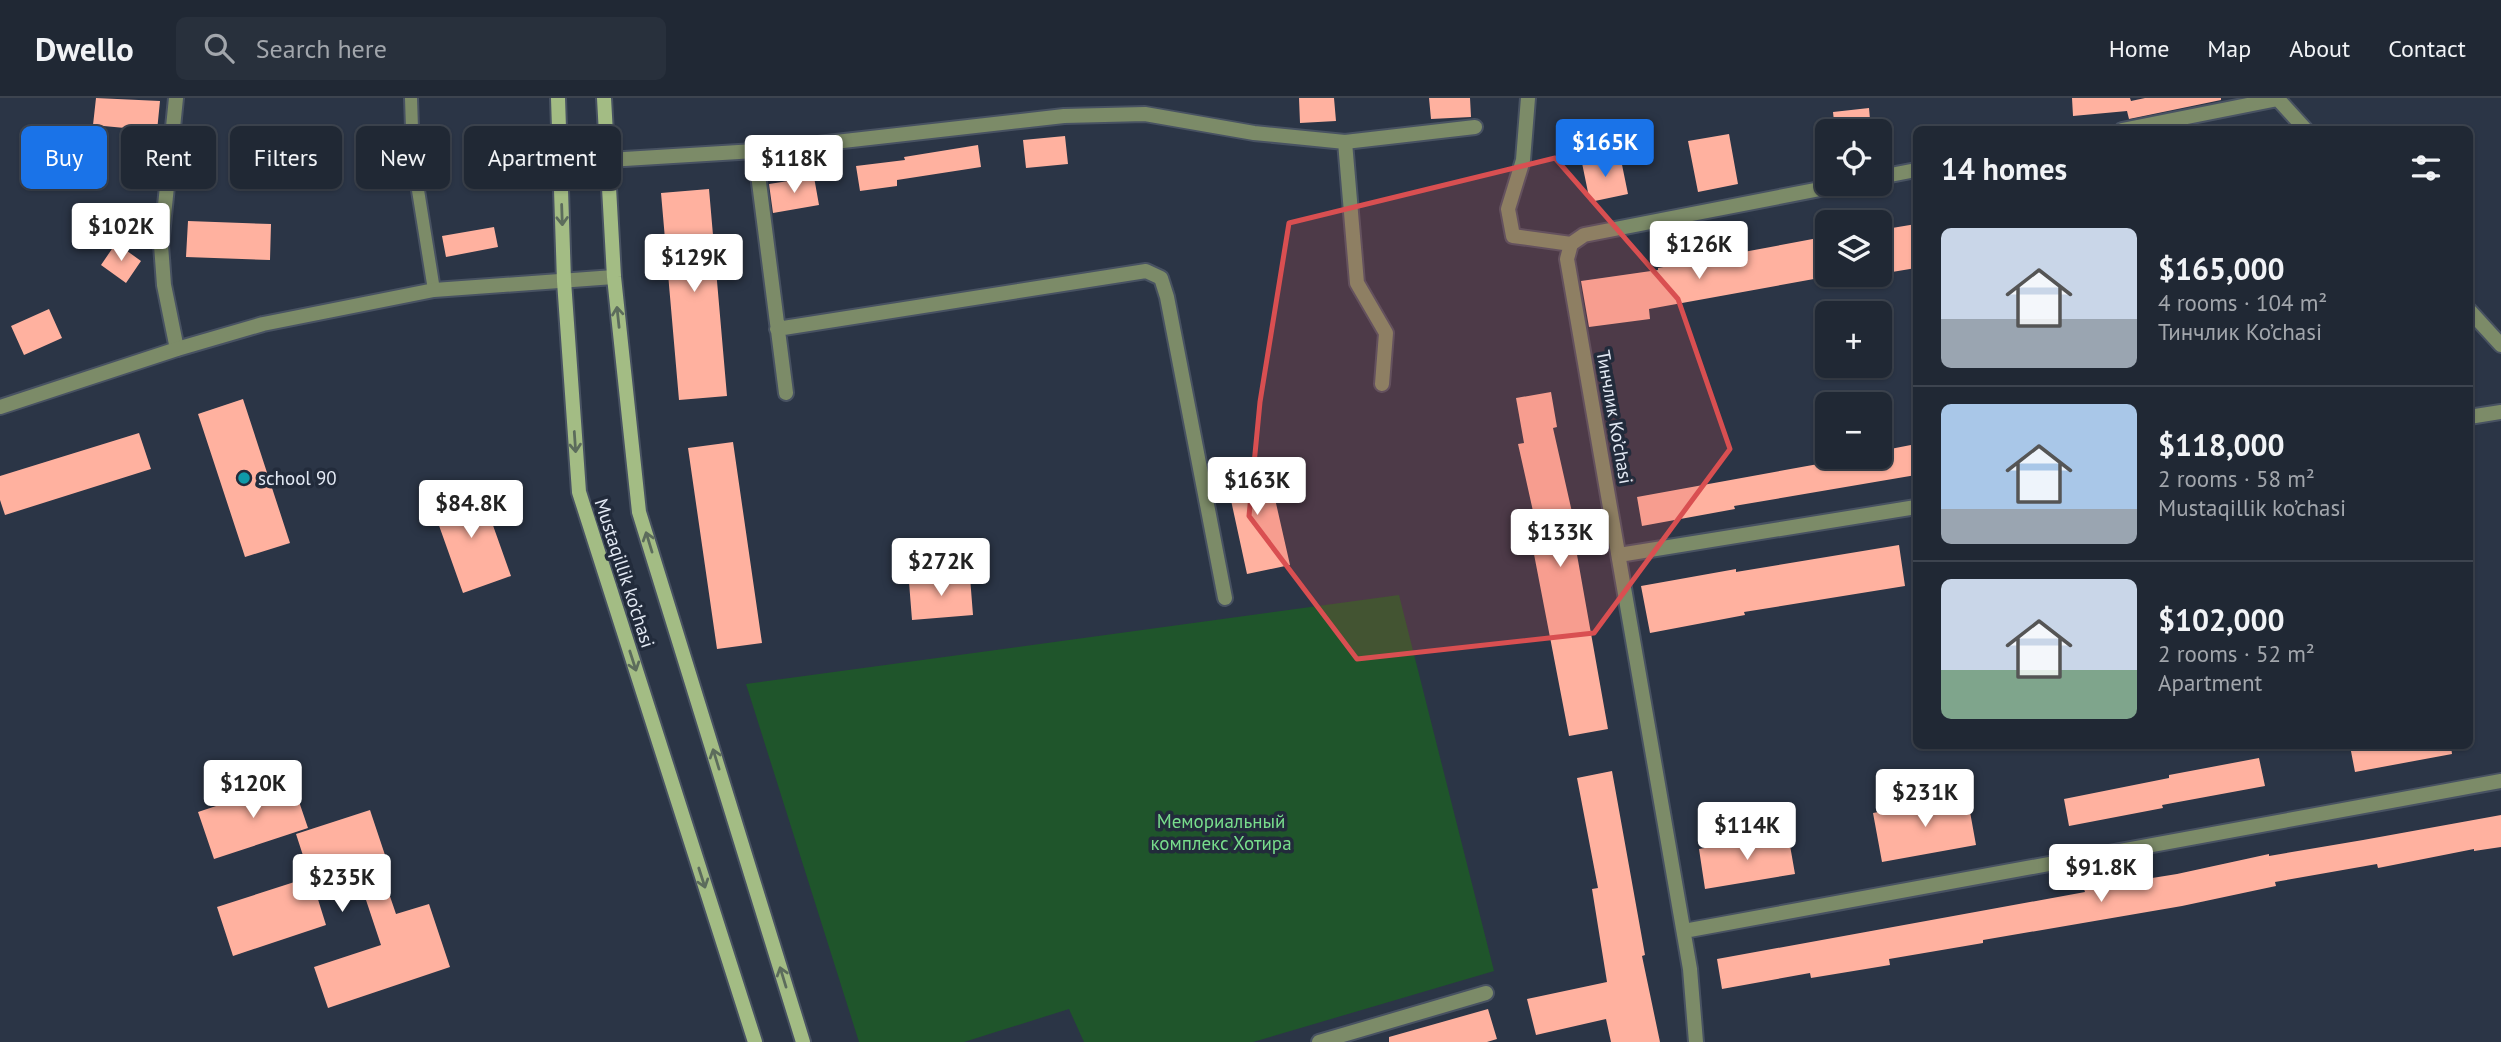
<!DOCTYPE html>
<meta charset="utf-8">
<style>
body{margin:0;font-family:"PT Sans",sans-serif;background:#28303c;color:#f1f3f6;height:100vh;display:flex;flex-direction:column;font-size:26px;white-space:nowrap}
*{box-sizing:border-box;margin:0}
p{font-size:23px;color:#a2a6ac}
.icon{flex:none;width:38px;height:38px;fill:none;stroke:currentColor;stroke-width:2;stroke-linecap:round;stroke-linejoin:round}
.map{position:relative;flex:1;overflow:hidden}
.sheet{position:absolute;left:1913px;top:28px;width:560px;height:623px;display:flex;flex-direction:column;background:#202834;border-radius:10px;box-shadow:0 2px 5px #0004,0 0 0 2px #3d444f}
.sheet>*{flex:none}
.banner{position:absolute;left:21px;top:28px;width:665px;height:63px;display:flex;gap:14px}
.buttons{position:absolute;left:1815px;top:21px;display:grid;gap:14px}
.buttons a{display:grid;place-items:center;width:77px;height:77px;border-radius:10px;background:#202834;box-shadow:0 2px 5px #0004,0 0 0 2px #3d444f;font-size:35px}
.price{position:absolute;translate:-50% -60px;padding:0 16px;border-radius:7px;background:#fff;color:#222;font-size:23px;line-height:46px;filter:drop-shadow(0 2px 4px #0008)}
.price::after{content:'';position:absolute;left:50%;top:42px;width:21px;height:16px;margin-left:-10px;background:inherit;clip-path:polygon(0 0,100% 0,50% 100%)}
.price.selected{background:#1a73e8;color:#fff}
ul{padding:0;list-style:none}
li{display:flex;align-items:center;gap:21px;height:175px;padding:0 28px}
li+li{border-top:2px solid #3d444f}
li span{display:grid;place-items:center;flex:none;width:196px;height:140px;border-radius:10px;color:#555}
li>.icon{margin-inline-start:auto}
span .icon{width:84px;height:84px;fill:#fffc;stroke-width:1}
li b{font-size:30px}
h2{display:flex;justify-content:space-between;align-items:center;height:84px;padding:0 28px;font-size:30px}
.chip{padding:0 24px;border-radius:10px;background:#202834;box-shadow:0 2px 5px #0004,0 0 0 2px #3d444f;font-size:24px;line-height:63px}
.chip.selected{background:#1a73e8;color:#fff}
header{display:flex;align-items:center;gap:42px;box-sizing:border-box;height:98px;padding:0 35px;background:#202834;border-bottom:2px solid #3d444f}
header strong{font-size:33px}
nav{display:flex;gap:38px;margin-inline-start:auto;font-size:24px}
.search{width:490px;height:63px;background:#28303c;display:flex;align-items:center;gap:18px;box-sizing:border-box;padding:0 24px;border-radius:10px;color:#a2a6ac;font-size:26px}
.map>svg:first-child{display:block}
.green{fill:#1f552b}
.building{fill:#ffb19f}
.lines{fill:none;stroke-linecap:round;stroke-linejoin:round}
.service-casing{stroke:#485262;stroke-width:16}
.minor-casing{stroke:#485262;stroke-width:18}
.tertiary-casing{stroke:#485262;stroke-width:18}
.secondary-casing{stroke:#485262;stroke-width:18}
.service{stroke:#7c8b68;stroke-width:12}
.minor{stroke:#7c8b68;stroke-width:14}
.tertiary{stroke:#7c8b68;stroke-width:14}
.secondary{stroke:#a3bc84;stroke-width:14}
.oneway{stroke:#5c6c5c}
.marked{fill:#d94f51;fill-opacity:0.2;stroke:#d94f51;stroke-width:5;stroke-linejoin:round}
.culture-dot{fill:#0f9aa8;stroke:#222b3b;stroke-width:2.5}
.labels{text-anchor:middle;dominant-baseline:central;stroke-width:7;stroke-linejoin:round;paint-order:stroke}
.street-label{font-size:19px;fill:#e3e9f4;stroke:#222b3b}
.poi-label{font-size:19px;fill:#e3e9f4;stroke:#222b3b;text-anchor:start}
.park-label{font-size:19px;fill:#78dd8c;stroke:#222b3b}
</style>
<header>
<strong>Dwello</strong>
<div class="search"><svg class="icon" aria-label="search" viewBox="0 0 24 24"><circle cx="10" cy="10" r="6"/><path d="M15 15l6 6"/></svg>Search here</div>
<nav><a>Home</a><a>Map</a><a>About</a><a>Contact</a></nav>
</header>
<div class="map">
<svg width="2501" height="944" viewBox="0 0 2501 944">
<rect width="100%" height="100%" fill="#2b3546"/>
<path class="green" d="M1399,497L1494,873L1253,944H1084L1069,911L964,944H859L746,586Z"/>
<path class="building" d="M96,0L160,3L157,33L93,27Z
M1299,0H1334L1336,23L1300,25Z
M1429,0H1470L1471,19L1431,21Z
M2072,0H2130L2131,3L2145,0H2221V2L2129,21L2127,13L2073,18Z
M1869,10L1871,33H1835L1833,14Z
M1729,36L1738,86L1698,94L1688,43Z
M1065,38L1068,66L1026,70L1023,42Z
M978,47L981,69L897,82V88L860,93L856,68L905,62L904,59Z
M1620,57L1628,96L1590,104L1582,65Z
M814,79L819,107L773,115L769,86Z
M709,91L727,298L679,302L661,95Z
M188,123L271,126L270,162L186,159Z
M1916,126V170L1880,176V132Z
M494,129L498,149L446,159L442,138Z
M1818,140L1825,179L1649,211L1650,221L1589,229L1581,183L1658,172V170Z
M116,145L141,163L126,185L101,167Z
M49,211L62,240L24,257L11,228Z
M1551,294L1557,329L1553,330L1574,423H1571L1608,631L1569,638L1533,451L1541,449L1518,346L1524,345L1516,300Z
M243,301L290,445L245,459L198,316Z
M139,335L151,371L5,417L0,402V378Z
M733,344L762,545L717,551L688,350Z
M1916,346V377L1734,408L1735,411L1642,428L1637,399L1857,359H1880V353Z
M1266,361L1290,467L1247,476L1224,370Z
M479,388L511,478L463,495L431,405Z
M1899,447L1905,488L1744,514L1745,517L1650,535L1641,488L1736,471V474Z
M970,479L973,517L912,522L909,484Z
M2350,648H2451L2452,656L2355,674Z
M2259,660L2265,688L2162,707L2163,710L2069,728L2064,701L2169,680V677Z
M1612,673L1645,857L1642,858L1660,944H1611L1606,921L1536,937L1527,901L1607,884L1592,791L1598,790L1577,680Z
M292,683L308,730L214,761L198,714Z
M1967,697L1976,747L1882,764L1873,715Z
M370,712L389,769L381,772L396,816L429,806L450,869L328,910L314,869L381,847L359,781L316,795L326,827L233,858L217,809L310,779L296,736Z
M2501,717V749L2474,753V751L2378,770L2377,766L2275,784L2276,788L2182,808L1983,842V845L1889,861L1890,867L1811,880L1810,875L1722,891L1717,861L2085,794L2084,791L2177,776L2269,756V758L2363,742Z
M1788,736L1795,776L1705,791L1699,751Z
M1488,911L1497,941L1487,944H1389V939Z"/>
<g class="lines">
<defs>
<path id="service" d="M411,0L413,61L434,192"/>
<path id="minor" d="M176,0L161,147L164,187L177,251
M1528,0L1523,62L1508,111L1513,138L1571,146
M2277,0L2306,32
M2122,32L2278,1
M1345,44L1357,185L1386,235L1382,286
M755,53L786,295
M608,62L755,53L1064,18L1145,16L1254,35L1345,44L1475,29
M1880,79L1916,72
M2469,212L2501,247
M777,231L1146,173L1161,180L1167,199L1225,500
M2469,319L2501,314
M1619,457L1916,409
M1684,833L2501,683
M1319,944L1486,895
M1696,944L1690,871L1567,161L1571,146L1584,137L1846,86"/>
<path id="tertiary" d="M0,309L177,251L263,226L434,192L614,179"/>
<path id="secondary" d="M558,0L564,183L579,394L755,944
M604,0L614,179L639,414L803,944"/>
</defs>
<use href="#service" class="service-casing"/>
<use href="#minor" class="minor-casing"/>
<use href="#tertiary" class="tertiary-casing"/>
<use href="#secondary" class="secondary-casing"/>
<use href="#service" class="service"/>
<use href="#minor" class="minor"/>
<use href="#tertiary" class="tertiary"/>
<use href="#secondary" class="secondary"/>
</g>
<defs><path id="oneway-shaft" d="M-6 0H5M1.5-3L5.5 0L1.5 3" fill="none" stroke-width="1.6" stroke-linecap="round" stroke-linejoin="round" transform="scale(1.75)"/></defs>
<g class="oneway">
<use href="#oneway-shaft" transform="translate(562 117) rotate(88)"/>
<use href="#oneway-shaft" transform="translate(618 219) rotate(-96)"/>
<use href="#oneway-shaft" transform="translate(575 344) rotate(86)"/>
<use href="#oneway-shaft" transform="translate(649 444) rotate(-107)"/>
<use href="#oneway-shaft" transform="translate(633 563) rotate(72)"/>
<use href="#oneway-shaft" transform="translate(716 661) rotate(-107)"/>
<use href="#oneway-shaft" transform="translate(702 780) rotate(72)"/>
<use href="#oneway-shaft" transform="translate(783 879) rotate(-107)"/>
</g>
<path class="marked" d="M1555,60L1678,201L1730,351L1594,535L1357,561L1249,418L1260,304L1289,125Z"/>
<circle class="culture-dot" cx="244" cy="380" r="7"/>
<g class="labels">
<g class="street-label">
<text transform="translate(1615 319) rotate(80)">Тинчлик Ko’chasi</text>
<text transform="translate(625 475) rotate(72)">Mustaqillik ko’chasi</text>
</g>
<g class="poi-label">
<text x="258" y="380">school 90</text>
</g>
<g class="park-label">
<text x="1221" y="723">Мемориальный<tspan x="1221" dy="22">комплекс Хотира</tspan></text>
</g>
</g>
</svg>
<div class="buttons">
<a><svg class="icon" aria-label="locate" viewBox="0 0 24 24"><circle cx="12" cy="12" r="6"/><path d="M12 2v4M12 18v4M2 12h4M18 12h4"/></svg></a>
<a><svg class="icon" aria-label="layers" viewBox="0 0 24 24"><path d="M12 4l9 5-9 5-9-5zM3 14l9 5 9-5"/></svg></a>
<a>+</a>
<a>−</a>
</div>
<b class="price selected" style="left:1605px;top:81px">$165K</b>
<b class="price" style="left:794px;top:97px">$118K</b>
<b class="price" style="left:121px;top:165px">$102K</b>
<b class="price" style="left:1699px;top:183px">$126K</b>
<b class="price" style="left:694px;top:196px">$129K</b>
<b class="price" style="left:1257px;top:419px">$163K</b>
<b class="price" style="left:471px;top:442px">$84.8K</b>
<b class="price" style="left:1560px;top:471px">$133K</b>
<b class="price" style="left:941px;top:500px">$272K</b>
<b class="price" style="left:253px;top:722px">$120K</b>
<b class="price" style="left:1925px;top:731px">$231K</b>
<b class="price" style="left:1747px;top:764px">$114K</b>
<b class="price" style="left:2101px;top:806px">$91.8K</b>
<b class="price" style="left:342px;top:816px">$235K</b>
<div class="banner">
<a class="chip selected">Buy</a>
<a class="chip">Rent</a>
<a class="chip">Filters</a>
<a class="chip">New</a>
<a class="chip">Apartment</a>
</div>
<section class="sheet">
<h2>14 homes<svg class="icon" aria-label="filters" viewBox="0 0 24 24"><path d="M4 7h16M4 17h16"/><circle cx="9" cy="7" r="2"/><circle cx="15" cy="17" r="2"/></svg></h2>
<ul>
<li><span style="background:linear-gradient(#c9d6e8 65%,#9aa5b1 0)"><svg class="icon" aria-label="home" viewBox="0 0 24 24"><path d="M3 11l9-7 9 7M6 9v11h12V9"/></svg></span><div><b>$165,000</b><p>4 rooms · 104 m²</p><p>Тинчлик Ko’chasi</p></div></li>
<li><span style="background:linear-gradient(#a9c7e8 75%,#9aa5b1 0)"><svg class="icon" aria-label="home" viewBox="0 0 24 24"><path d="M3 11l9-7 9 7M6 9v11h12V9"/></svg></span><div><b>$118,000</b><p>2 rooms · 58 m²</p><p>Mustaqillik ko’chasi</p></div></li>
<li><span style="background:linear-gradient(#c9d6e8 65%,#7fa58c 0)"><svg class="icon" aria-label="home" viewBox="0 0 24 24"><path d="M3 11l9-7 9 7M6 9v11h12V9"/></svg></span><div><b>$102,000</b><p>2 rooms · 52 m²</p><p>Apartment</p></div></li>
</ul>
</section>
</div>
